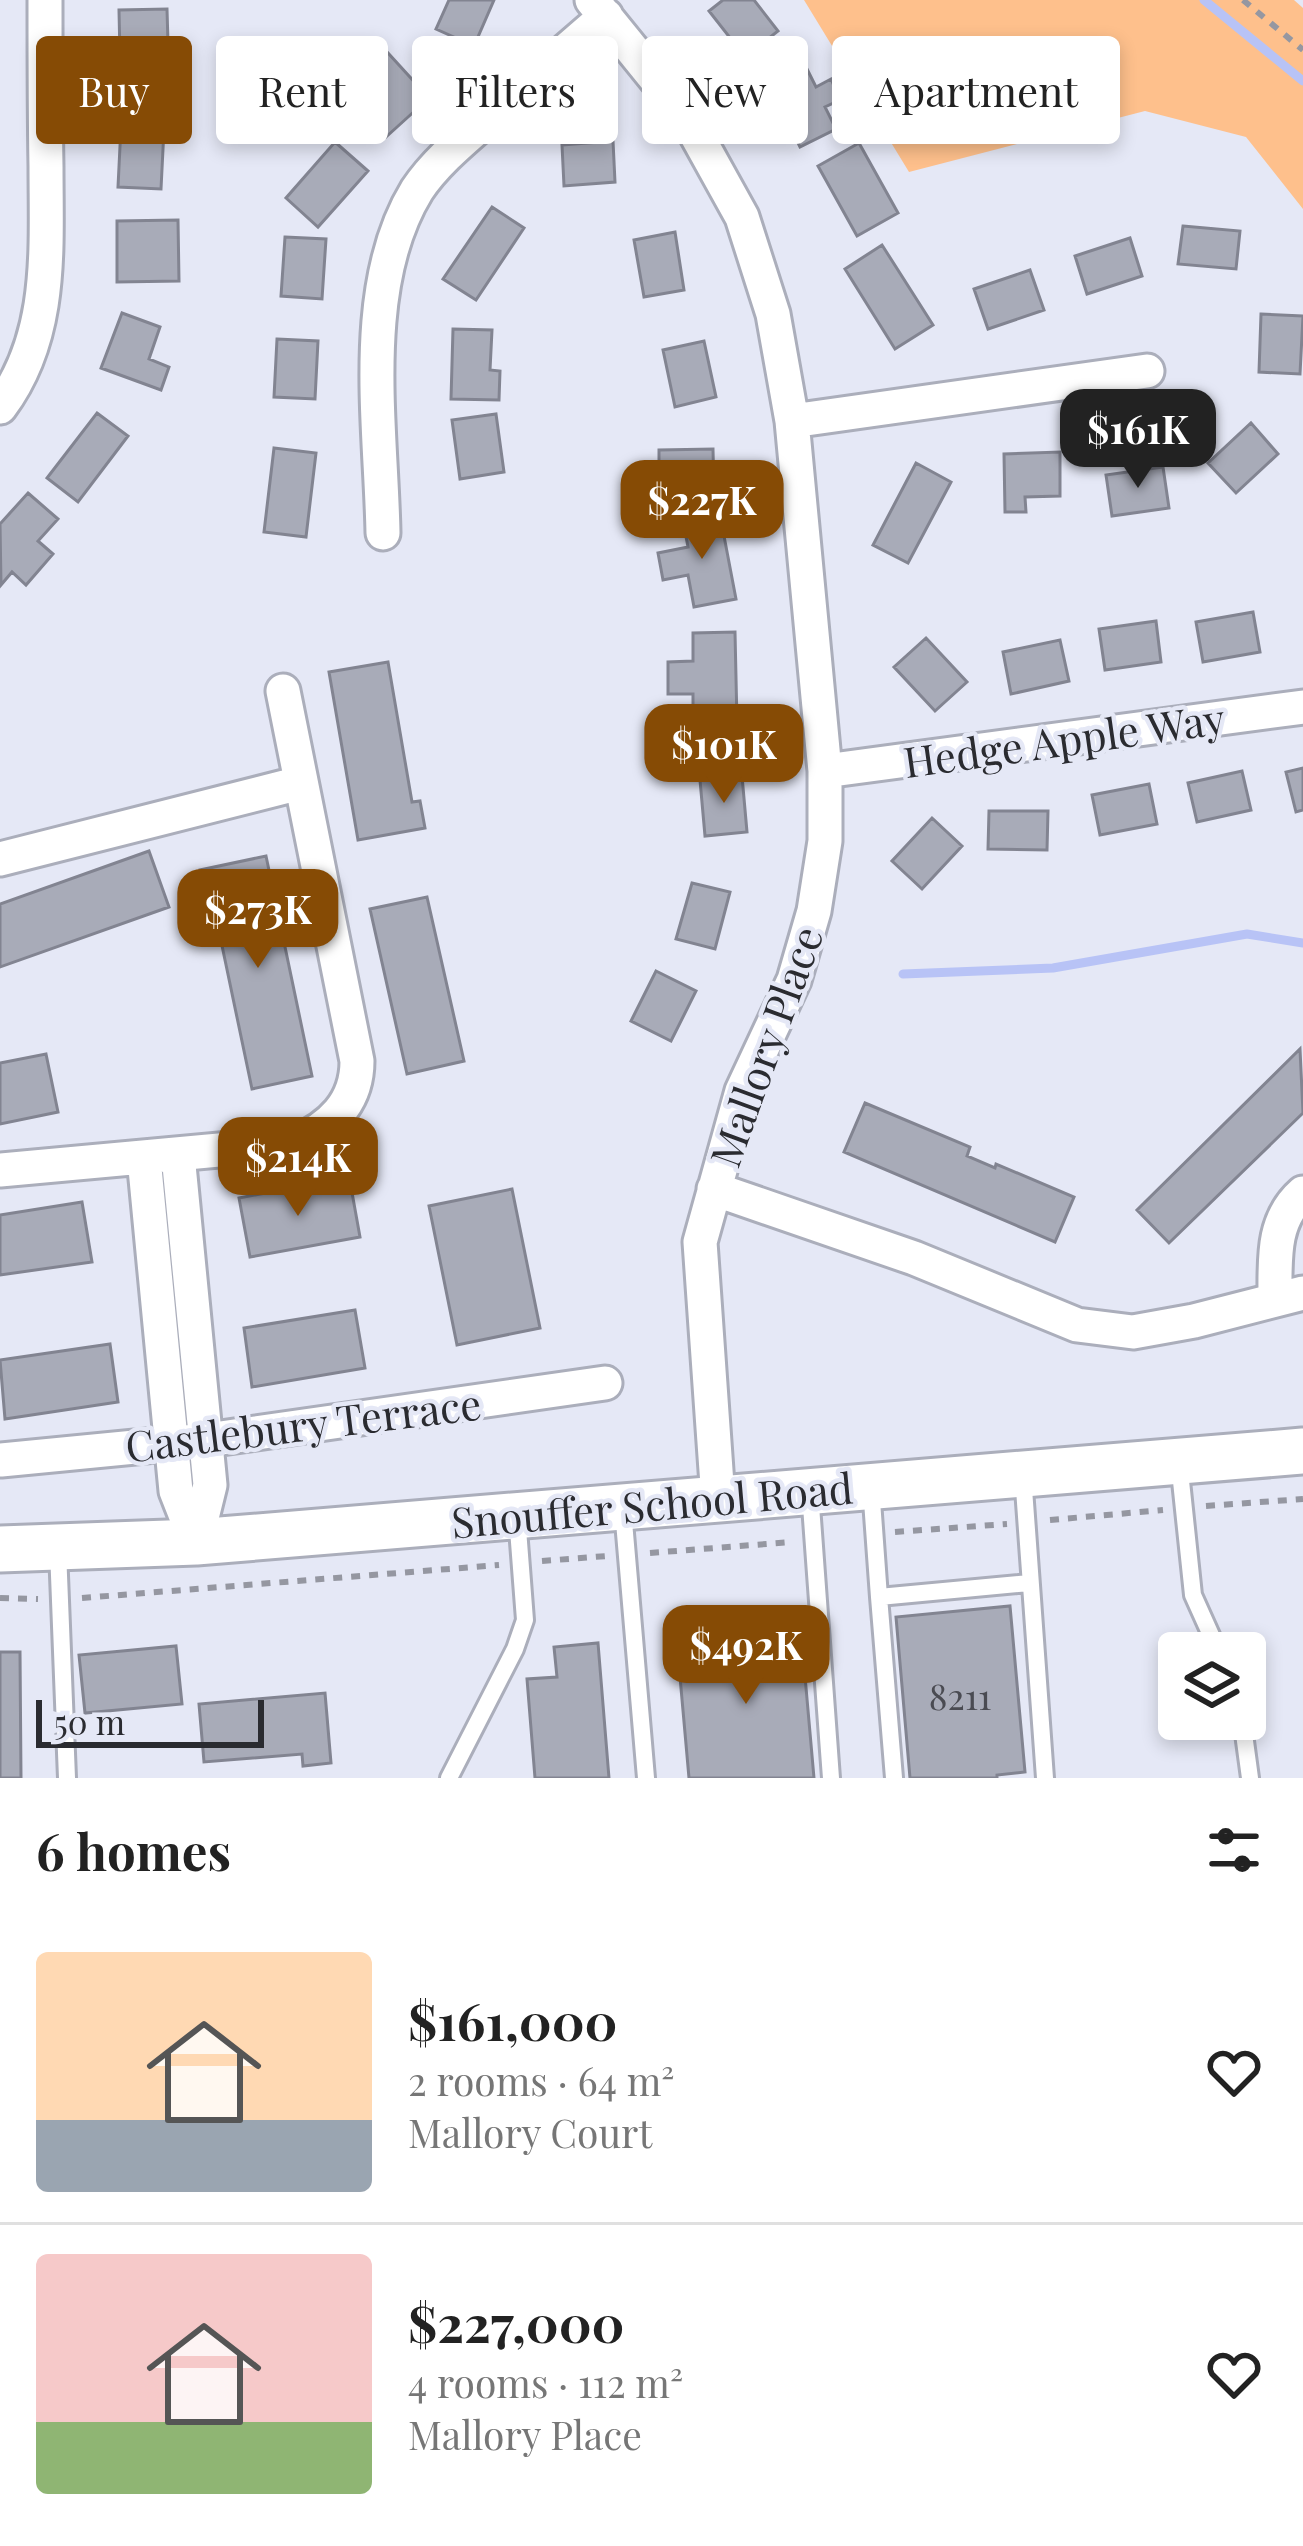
<!DOCTYPE html>
<meta charset="utf-8">
<style>
body{margin:0;font-family:"Playfair Display",serif;background:#f6f6f6;color:#222;height:100vh;display:flex;flex-direction:column;font-size:45px;white-space:nowrap}
*{box-sizing:border-box;margin:0}
p{font-size:39px;color:#767676}
.icon{flex:none;width:66px;height:66px;fill:none;stroke:currentColor;stroke-width:2;stroke-linecap:round;stroke-linejoin:round}
.map{position:relative;height:1778px;overflow:hidden}
.details{display:flex;flex-direction:column;background:#fff;flex:1}
.details>*{flex:none}
.hud{position:absolute;left:36px;top:36px;width:1233px;height:108px;display:flex;gap:24px}
.tools{position:absolute;left:1158px;top:1632px;display:grid;gap:24px}
.tools a{display:grid;place-items:center;width:108px;height:108px;border-radius:12px;background:#fff;box-shadow:0 6px 18px #0003;font-size:60px}
.scale{position:absolute;left:36px;bottom:30px;width:228px;box-sizing:border-box;padding-left:12px;border:6px solid #2a2b30;border-top:0;font-size:33px;line-height:42px;white-space:nowrap;color:#2a2b30;-webkit-text-stroke:9px #e5e8f6;paint-order:stroke}
.price{position:absolute;translate:-50% -102px;padding:0 27px;border-radius:24px;background:#864b05;color:#fff;font-size:39px;line-height:78px;filter:drop-shadow(0 3px 6px #0008)}
.price::after{content:'';position:absolute;left:50%;top:72px;width:36px;height:27px;margin-left:-18px;background:inherit;clip-path:polygon(0 0,100% 0,50% 100%)}
.price.on{background:#222;color:#fff}
ul{padding:0;list-style:none}
li{display:flex;align-items:center;gap:36px;height:300px;padding:0 36px}
li+li{border-top:3px solid #e0e0e0}
li span{display:grid;place-items:center;flex:none;width:336px;height:240px;border-radius:12px;color:#555}
li>.icon{margin-inline-start:auto}
span .icon{width:144px;height:144px;fill:#fffc;stroke-width:1}
li b{font-size:51px}
h2{display:flex;justify-content:space-between;align-items:center;height:144px;padding:0 36px;font-size:51px}
.tag{padding:0 42px;border-radius:12px;background:#fff;box-shadow:0 6px 18px #0003;font-size:42px;line-height:108px}
.tag.on{background:#864b05;color:#fff}
.map>svg:first-child{display:block}
.green{fill:#fec08c}
.lines{fill:none;stroke-linecap:round;stroke-linejoin:round}
.stream{stroke:#b8c3f6;stroke-width:9}
.building{fill:#a8abb8;stroke:#828491;stroke-width:3}
.lane-casing{stroke:#abaebb;stroke-width:22}
.street-casing{stroke:#abaebb;stroke-width:39}
.secondary-casing{stroke:#abaebb;stroke-width:51}
.path{stroke:#9597a1;stroke-width:6;stroke-dasharray:9 9;stroke-linecap:butt}
.lane{stroke:#fff;stroke-width:16}
.street{stroke:#fff;stroke-width:33}
.secondary{stroke:#fff;stroke-width:45}
.labels{text-anchor:middle;dominant-baseline:central;stroke-width:9;stroke-linejoin:round;paint-order:stroke}
.number-label{font-size:36px;fill:#4a4b52}
.street-label{font-size:42px;fill:#2a2b30;stroke:#e5e8f6}
</style>
<div class="map">
<svg width="1303" height="1778" viewBox="0 0 1303 1778">
<rect width="100%" height="100%" fill="#e5e8f6"/>
<path class="green" d="M804,0H1294L1303,8V209L1246,137L1145,111L909,172Z"/>
<g class="lines">
<path class="stream" d="M1204,0L1303,81
M903,974L1053,968L1247,934L1303,943"/>
</g>
<path class="building" d="M449,0H494L474,46L436,29Z
M723,0H754L778,31L745,57L709,11Z
M167,9L168,43H182V73H162L163,102L121,103L119,10Z
M378,42L429,98L386,137L335,81Z
M806,67L816,87L831,79L840,100L825,107L836,129L800,147L770,85Z
M121,126L164,129L161,189L118,187Z
M613,141L615,182L564,186L562,145Z
M335,142L368,171L318,227L286,198Z
M859,143L898,213L857,236L818,166Z
M492,207L524,228L476,300L443,279Z
M178,220L179,281L117,282V221Z
M1183,226L1240,231L1236,269L1178,264Z
M675,232L684,290L644,297L634,240Z
M285,237L326,239L322,299L281,296Z
M1130,238L1142,276L1087,294L1075,256Z
M882,245L933,325L895,349L845,269Z
M1030,270L1044,310L988,329L974,289Z
M122,313L160,327L149,359L169,367L161,390L101,368Z
M1261,314L1303,316L1300,374L1259,372Z
M453,329L492,330L490,370L500,371L499,400L451,399Z
M277,339L318,341L315,399L274,397Z
M704,341L716,397L675,407L663,350Z
M97,413L128,436L78,502L47,478Z
M496,414L504,472L460,479L452,420Z
M1251,423L1278,454L1236,493L1208,463Z
M274,448L316,453L306,537L264,532Z
M713,449L714,496L674,497L673,478H659V450Z
M1060,452V496L1025,497L1026,512H1005L1004,454Z
M916,463L951,482L908,563L873,545Z
M1163,467L1169,508L1112,516L1106,475Z
M28,493L58,519L38,541L53,554L26,585L12,572L1,585L0,524Z
M720,515L736,599L694,607L688,575L663,580L658,553L688,547L683,521Z
M1253,612L1260,652L1203,662L1196,622Z
M1156,621L1161,662L1105,670L1099,629Z
M735,632L737,723L693,724V694H668V662L693,661V633Z
M926,638L967,682L935,711L894,667Z
M1060,640L1069,681L1011,694L1003,652Z
M388,662L412,802L420,801L425,828L358,840L329,672Z
M1303,768V810L1296,812L1286,772Z
M1242,771L1251,810L1197,822L1188,783Z
M742,776L747,832L705,836L700,780Z
M1149,784L1157,824L1100,835L1092,795Z
M989,811H1048L1047,850L988,849Z
M932,818L962,846L922,889L892,861Z
M149,851L169,907L0,967V904Z
M266,856L312,1076L252,1089L216,917L210,918L200,870Z
M692,883L730,892L715,949L676,939Z
M427,897L464,1061L407,1074L370,909Z
M656,971L696,991L671,1041L631,1021Z
M1300,1049L1303,1113L1169,1243L1137,1210Z
M46,1054L58,1112L0,1124V1063Z
M865,1103L970,1147L967,1156L995,1168L996,1164L1074,1197L1055,1242L844,1152Z
M323,1182L324,1191L351,1187L360,1237L250,1257L239,1198Z
M512,1189L540,1328L457,1345L429,1206Z
M82,1202L92,1262L0,1275V1215Z
M355,1310L365,1368L252,1387L244,1328Z
M110,1344L118,1402L5,1419L0,1360Z
M1010,1606L1025,1772L997,1775V1778H910L896,1617Z
M801,1631L814,1778H689L677,1643Z
M598,1643L609,1778H535L527,1679L557,1677L554,1647Z
M176,1646L182,1704L85,1713L79,1655Z
M0,1652H20L21,1778H0Z
M325,1693L331,1763L303,1766L302,1754L204,1762L199,1704Z"/>
<g class="lines">
<defs>
<path id="lane" d="M1179,1462L1193,1595L1219,1653
M1023,1475L1045,1778
M871,1487L879,1597L1029,1583
M810,1492L831,1778
M623,1510L646,1778
M58,1550L67,1778
M879,1597L894,1778
M1242,1719L1250,1778
M449,1778L515,1649L525,1620L517,1516"/>
<path id="street" d="M592,0L686,116L742,217L773,314L792,421L825,771V841L814,911L794,980L742,1091L700,1242L718,1499
M0,407C53,336 46,251 46,167C45,111 45,56 45,0
M792,421L1147,371
M383,533C381,425 358,286 417,190C437,160 468,136 495,112C532,80 569,48 606,16
M825,771L1303,707
M0,859L300,783
M178,1155L210,1485L196,1542
M144,1158L176,1491L196,1542
M0,1170L295,1143C331,1127 357,1103 357,1061L283,691
M714,1189L914,1258L1077,1325L1133,1332L1194,1321L1303,1293
M1275,1297C1275,1259 1272,1220 1303,1193
M1,1460L207,1440L605,1383"/>
<path id="secondary" d="M0,1549L196,1542L1303,1451"/>
</defs>
<use href="#lane" class="lane-casing"/>
<use href="#street" class="street-casing"/>
<use href="#secondary" class="secondary-casing"/>
<path class="path" d="M1243,0L1303,50
M1206,1506L1303,1499
M1050,1520L1163,1510
M895,1532L1007,1524
M650,1553L792,1542
M542,1561L607,1556
M0,1598L38,1599
M82,1598L499,1565"/>
<use href="#lane" class="lane"/>
<use href="#street" class="street"/>
<use href="#secondary" class="secondary"/>
</g>
<g class="labels">
<g class="number-label">
<text x="960" y="1695">8211</text>
</g>
<g class="street-label">
<text transform="translate(1064 739) rotate(-8)">Hedge Apple Way</text>
<text transform="translate(765 1046) rotate(-70)">Mallory Place</text>
<text transform="translate(303 1424) rotate(-7)">Castlebury Terrace</text>
<text transform="translate(652 1504) rotate(-5)">Snouffer School Road</text>
</g>
</g>
</svg>
<div class="tools">
<a><svg class="icon" aria-label="layers" viewBox="0 0 24 24"><path d="M12 4l9 5-9 5-9-5zM3 14l9 5 9-5"/></svg></a>
</div>
<div class="scale">50 m</div>
<b class="price on" style="left:1138px;top:491px">$161K</b>
<b class="price" style="left:702px;top:562px">$227K</b>
<b class="price" style="left:724px;top:806px">$101K</b>
<b class="price" style="left:258px;top:971px">$273K</b>
<b class="price" style="left:298px;top:1219px">$214K</b>
<b class="price" style="left:746px;top:1707px">$492K</b>
<div class="hud">
<a class="tag on">Buy</a>
<a class="tag">Rent</a>
<a class="tag">Filters</a>
<a class="tag">New</a>
<a class="tag">Apartment</a>
</div>
</div>
<section class="details">
<h2>6 homes<svg class="icon" aria-label="filters" viewBox="0 0 24 24"><path d="M4 7h16M4 17h16"/><circle cx="9" cy="7" r="2"/><circle cx="15" cy="17" r="2"/></svg></h2>
<ul>
<li><span style="background:linear-gradient(#ffd9b3 70%,#9aa5b1 0)"><svg class="icon" aria-label="home" viewBox="0 0 24 24"><path d="M3 11l9-7 9 7M6 9v11h12V9"/></svg></span><div><b>$161,000</b><p>2 rooms · 64 m²</p><p>Mallory Court</p></div><svg class="icon" aria-label="heart" viewBox="0 0 24 24"><path d="M12 20l-8-8c-3-5 5-10 8-4 3-6 11-1 8 4z"/></svg></li>
<li><span style="background:linear-gradient(#f6c9c9 70%,#8fb573 0)"><svg class="icon" aria-label="home" viewBox="0 0 24 24"><path d="M3 11l9-7 9 7M6 9v11h12V9"/></svg></span><div><b>$227,000</b><p>4 rooms · 112 m²</p><p>Mallory Place</p></div><svg class="icon" aria-label="heart" viewBox="0 0 24 24"><path d="M12 20l-8-8c-3-5 5-10 8-4 3-6 11-1 8 4z"/></svg></li>
</ul>
</section>
